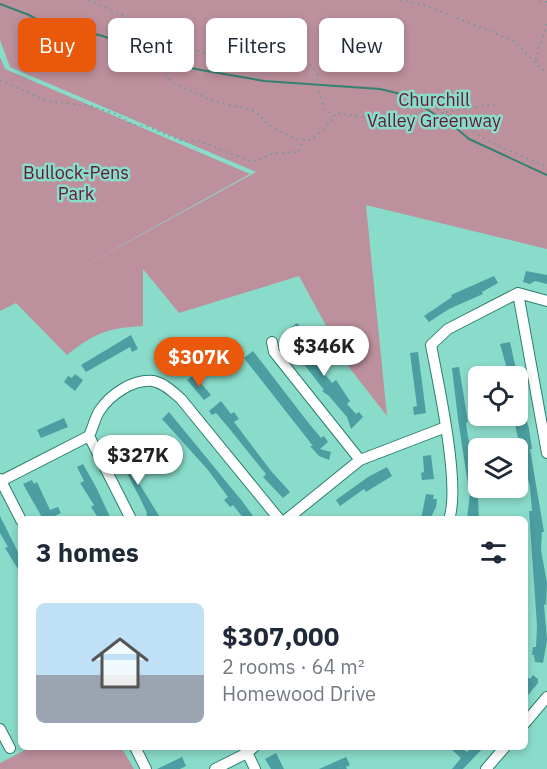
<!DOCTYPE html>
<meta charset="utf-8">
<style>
body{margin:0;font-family:"IBM Plex Sans",sans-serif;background:#f2f2f3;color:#1f2937;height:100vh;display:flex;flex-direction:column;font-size:22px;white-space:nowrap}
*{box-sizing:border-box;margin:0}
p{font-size:20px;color:#747a83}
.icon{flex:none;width:33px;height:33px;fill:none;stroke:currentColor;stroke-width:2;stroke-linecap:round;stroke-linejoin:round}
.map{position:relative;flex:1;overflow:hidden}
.panel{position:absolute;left:18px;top:516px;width:510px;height:234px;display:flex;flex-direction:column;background:#fff;border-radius:9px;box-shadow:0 3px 9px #0003}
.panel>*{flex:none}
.top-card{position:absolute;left:18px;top:18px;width:512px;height:54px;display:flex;gap:12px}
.controls{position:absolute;left:468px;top:366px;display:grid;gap:12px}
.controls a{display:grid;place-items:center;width:60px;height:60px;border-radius:9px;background:#fff;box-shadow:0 3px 9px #0003;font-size:30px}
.price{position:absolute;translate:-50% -51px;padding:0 14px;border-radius:21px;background:#fff;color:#222;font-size:20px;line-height:39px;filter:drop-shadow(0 2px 3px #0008)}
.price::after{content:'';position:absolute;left:50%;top:36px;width:18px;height:14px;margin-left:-9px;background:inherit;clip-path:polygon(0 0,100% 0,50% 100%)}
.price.active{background:#ea580c;color:#fff}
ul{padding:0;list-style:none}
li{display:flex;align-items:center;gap:18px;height:150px;padding:0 18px}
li+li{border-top:2px solid #e0e1e3}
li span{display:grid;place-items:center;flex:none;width:168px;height:120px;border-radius:9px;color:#555}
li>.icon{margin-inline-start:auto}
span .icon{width:72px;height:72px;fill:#fffc;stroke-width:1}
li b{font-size:26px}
h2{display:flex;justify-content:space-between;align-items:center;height:72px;padding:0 18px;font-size:26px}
.tag{padding:0 21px;border-radius:9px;background:#fff;box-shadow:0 3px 9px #0003;font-size:21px;line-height:54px}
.tag.active{background:#ea580c;color:#fff}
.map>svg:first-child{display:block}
.green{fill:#bd909d}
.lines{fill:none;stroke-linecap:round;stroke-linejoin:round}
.stream{stroke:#338273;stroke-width:2}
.building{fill:#4b9ea1}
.minor-casing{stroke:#2a7f70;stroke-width:12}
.path{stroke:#5f9e90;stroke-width:1.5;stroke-dasharray:1.5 4.5;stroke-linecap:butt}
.minor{stroke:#fff;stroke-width:10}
.labels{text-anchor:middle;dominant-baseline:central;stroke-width:5;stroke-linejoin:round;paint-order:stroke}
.park-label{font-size:18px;fill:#641938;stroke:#8adcca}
</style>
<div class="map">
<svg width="547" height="769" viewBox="0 0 547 769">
<rect width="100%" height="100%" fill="#8adcca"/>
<path class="green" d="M0,0H547V249L366,205L387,416L348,366L299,276L179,313L143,269V326C107,328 95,333 67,355L16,303L0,311V57L5,69L250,174L66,276L256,172L10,67L0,40Z
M31,747H121L134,769H0V763Z"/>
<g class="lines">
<path class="stream" d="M0,4L29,15L40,21L48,30L68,39L94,34L103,36L176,65L201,70L264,81L380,89L405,95L456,128L469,139L547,175"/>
</g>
<path class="building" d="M526,271L547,275V284L535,281L530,284L523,282Z
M494,276L498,283L482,292L483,294L449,309L429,322L424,316L452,297L451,295Z
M297,323L307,333L300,338L318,359L315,361L318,366L332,383L336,380L350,401L347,404L356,414L359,412L363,417L351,429L347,417L329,396L322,391L324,390L303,363L306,360L295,348L297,346L289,336L293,332L290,328Z
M131,335L138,349L132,352L130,347L86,372L81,365Z
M510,342L517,374L509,376L500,344Z
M253,351L307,421L321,438L324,436L328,442L320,449L331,452L329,460L319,456L310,446H313L244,358Z
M418,352L426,413L414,415L413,407L417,406L410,353Z
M459,367L468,422L466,423L468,437L472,456H476L479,519H467L471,484L468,485L458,419L452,368Z
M75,374L83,380L75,391L64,382L68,376L72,378Z
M194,375L211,395L204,400L187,380Z
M520,395L529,429L532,449H530L544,532H542L541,550L547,583L546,604L544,605L547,640L543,663L535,662L534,655H532L533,647H536L537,626L529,511H532L530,487L514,421L518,420V396Z
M221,401L231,414L234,412L239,419L234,422L271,471L290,492L283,498L263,477L266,474L228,427L216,413L212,415L209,411Z
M169,412L242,501L253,516L249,519H244L233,505L230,507L224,500L228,497L208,470L162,419Z
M64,418L68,427L41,438L37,430Z
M121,448L130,466L137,464L140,470L134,475L161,519H149L146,514L147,513L140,498L118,456L116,451Z
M431,455L434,479L422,480L421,473L424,472L423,456Z
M83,464L96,487L111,519H99L91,507L94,505L80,483L84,481L77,467Z
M387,467L392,476L366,492L364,489L340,506L336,500L368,477Z
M32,480L34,484L37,482L50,510L58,507L61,513L49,519H43L23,484Z
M426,494L434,495L433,499H437L436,507L430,519H421Z
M0,516L21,558V574L5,548L8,547L0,533Z
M533,675L538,679V683L525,699V681L527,677L530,679Z
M455,747H460L467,752L472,747H484L463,769H452L461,758L452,750Z
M276,753L284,769H271L265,759Z
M182,757L186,766L180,769H157Z
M346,757L350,765L346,767L347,769H319Z"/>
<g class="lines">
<defs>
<path id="minor" d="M518,293L547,453
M272,342L274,352L360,460
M89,436L131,519
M0,479L21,520
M1,481L89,436C93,428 95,417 100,410C111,394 133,379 153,381C164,383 173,392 181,399L279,519
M287,519L360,460L446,427
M449,519C461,486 438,382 431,345L448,329L518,293L547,301
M525,723L547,697
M0,729L10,748
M135,747L146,769
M245,748L255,769
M215,769L247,753L254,747
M486,769L505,747"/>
</defs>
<use href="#minor" class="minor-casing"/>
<path class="path" d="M89,0L123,15L149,31L209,55L240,58L253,55L301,61L310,65L317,73L318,90L325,110L336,116L339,113C362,117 385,121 407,117C418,115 424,107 434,107L490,142L547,167
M400,0L425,5L514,41L547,74
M540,0L547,2
M136,45L157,40L160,35C171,32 187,31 192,20
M133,51L134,54L161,66L171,82L213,101L255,111L270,126L296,139L311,140L324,129L335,116
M536,60L547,24
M0,80L47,101L91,106L116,114L133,125L146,126L182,141H199L248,160L257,161L273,153L299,152L303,139
M446,112L495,104"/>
<use href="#minor" class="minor"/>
</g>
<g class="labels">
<g class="park-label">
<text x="434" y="99">Churchill<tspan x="434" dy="21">Valley Greenway</tspan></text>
<text x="76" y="172">Bullock-Pens<tspan x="76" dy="21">Park</tspan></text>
</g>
</g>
</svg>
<div class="controls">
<a><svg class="icon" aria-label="locate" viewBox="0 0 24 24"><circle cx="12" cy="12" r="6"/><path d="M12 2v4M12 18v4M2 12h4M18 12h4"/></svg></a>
<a><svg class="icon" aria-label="layers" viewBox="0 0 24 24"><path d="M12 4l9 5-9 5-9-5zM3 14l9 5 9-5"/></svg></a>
</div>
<b class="price" style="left:324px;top:377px">$346K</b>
<b class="price active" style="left:199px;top:388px">$307K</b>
<b class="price" style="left:138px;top:486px">$327K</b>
<div class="top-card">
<a class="tag active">Buy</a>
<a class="tag">Rent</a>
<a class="tag">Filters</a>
<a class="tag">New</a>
</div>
<section class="panel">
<h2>3 homes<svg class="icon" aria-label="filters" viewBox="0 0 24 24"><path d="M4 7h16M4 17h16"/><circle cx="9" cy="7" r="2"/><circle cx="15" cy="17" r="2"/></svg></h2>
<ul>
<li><span style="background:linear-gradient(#bfe0f5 60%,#9aa5b1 0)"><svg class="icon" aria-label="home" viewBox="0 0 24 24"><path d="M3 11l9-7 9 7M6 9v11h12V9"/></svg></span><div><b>$307,000</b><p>2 rooms · 64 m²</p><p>Homewood Drive</p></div></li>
</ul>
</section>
</div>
